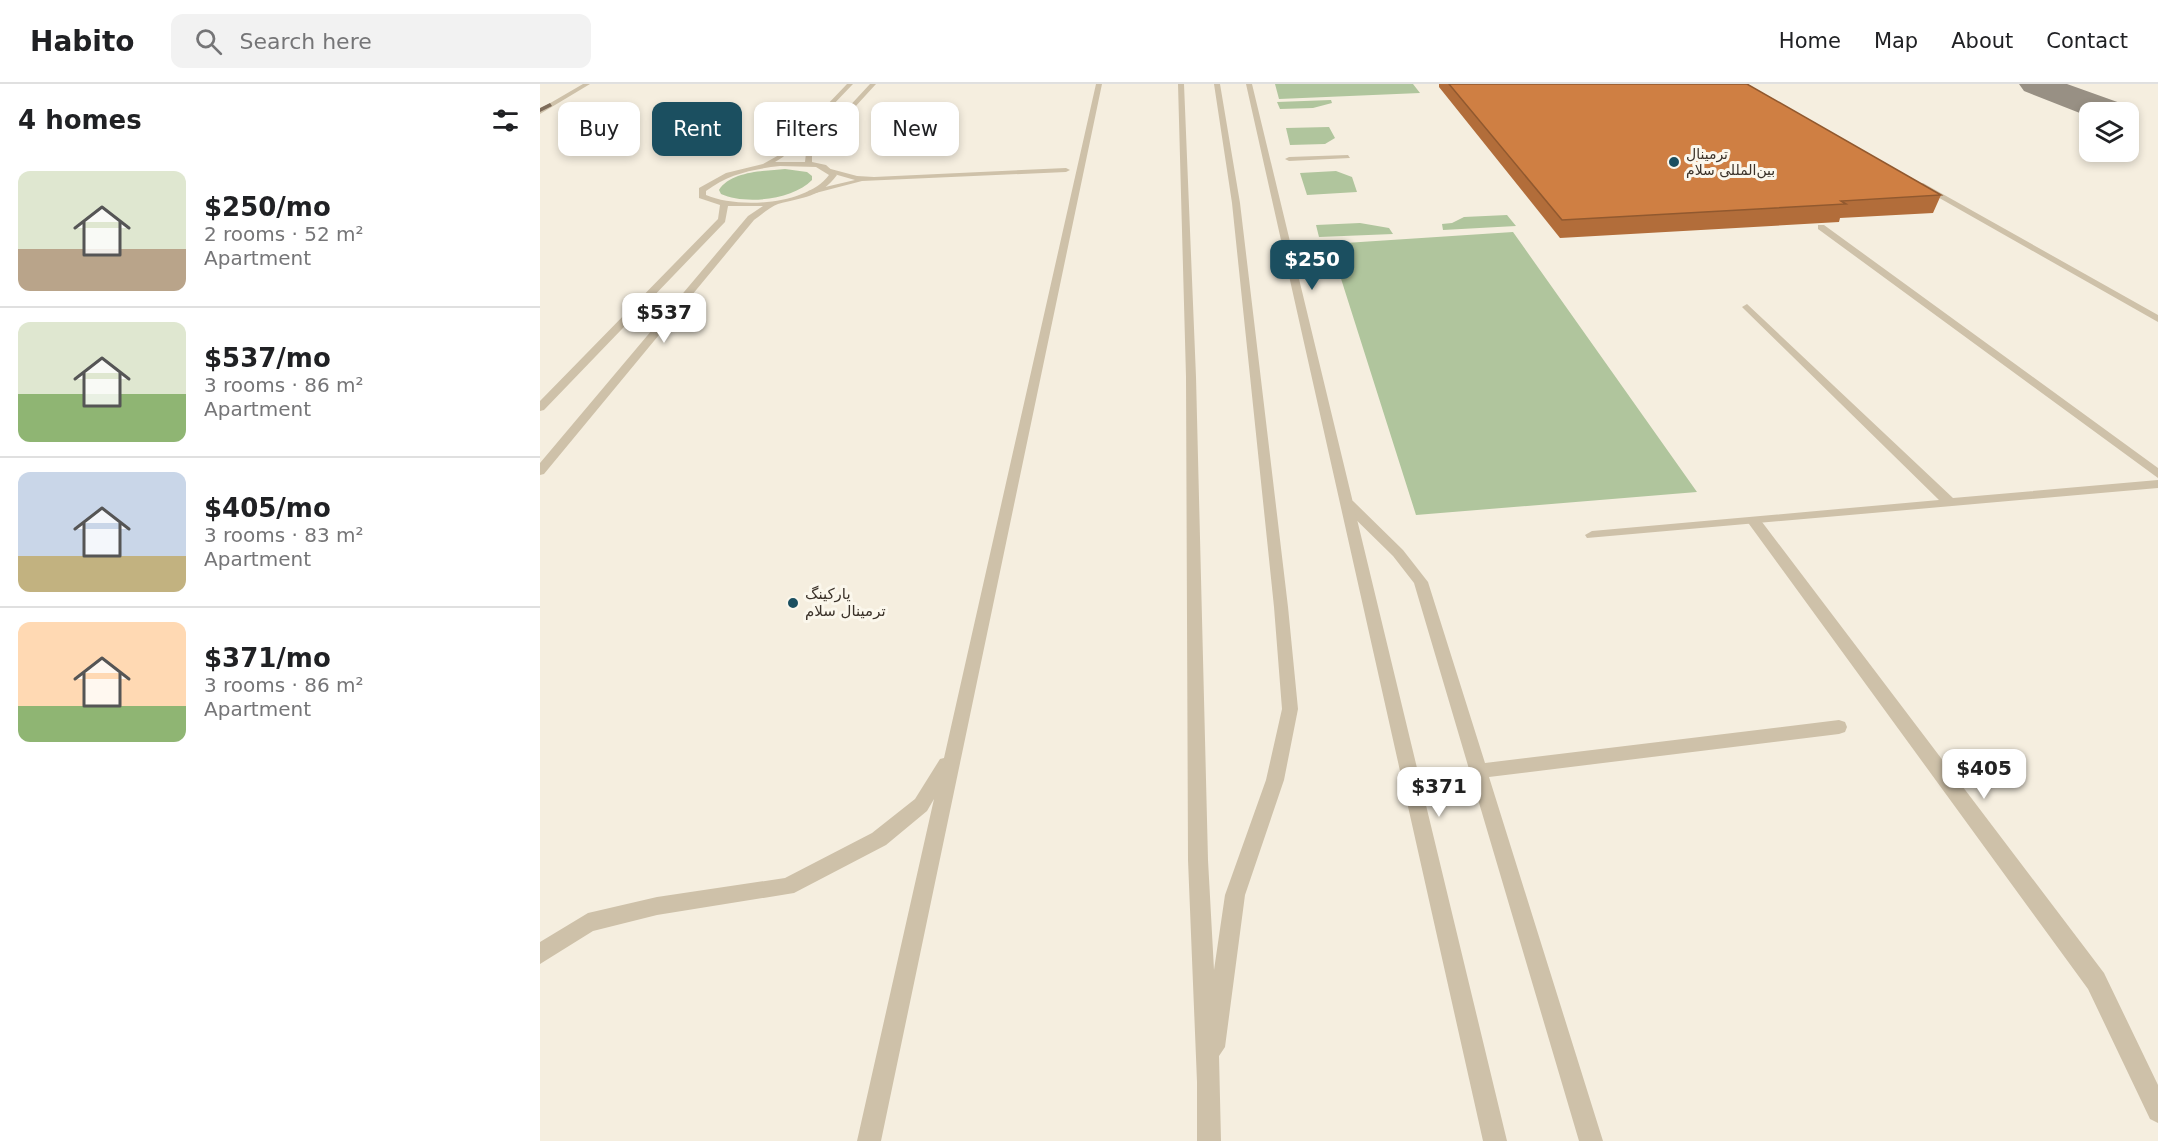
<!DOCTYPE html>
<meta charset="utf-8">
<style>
body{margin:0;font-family:"DejaVu Sans","Noto Sans Arabic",sans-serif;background:#f2f2f2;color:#202124;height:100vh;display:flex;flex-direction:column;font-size:22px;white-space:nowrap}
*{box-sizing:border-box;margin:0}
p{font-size:20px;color:#757577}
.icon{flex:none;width:33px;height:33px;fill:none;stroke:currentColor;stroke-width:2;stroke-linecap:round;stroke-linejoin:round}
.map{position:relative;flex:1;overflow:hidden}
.side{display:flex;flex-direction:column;background:#fff;width:540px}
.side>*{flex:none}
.guide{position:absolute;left:18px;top:18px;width:570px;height:54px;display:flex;gap:12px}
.buttons{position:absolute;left:1539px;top:18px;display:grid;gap:12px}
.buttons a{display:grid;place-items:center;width:60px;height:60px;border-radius:12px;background:#fff;box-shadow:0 3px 9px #0003;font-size:30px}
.price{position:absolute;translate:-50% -51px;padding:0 14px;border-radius:12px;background:#fff;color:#222;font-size:20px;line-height:39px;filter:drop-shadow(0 2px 3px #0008)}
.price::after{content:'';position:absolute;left:50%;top:36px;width:18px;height:14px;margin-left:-9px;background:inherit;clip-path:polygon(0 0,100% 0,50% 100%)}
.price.on{background:#1b4f60;color:#fff}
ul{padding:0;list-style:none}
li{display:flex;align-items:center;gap:18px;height:150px;padding:0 18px}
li+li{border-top:2px solid #e0e0e0}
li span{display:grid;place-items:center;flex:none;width:168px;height:120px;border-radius:12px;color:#555}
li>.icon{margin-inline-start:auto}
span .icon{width:72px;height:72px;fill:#fffc;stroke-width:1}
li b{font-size:26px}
h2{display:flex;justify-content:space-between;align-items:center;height:72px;padding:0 18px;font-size:26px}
.pill{padding:0 21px;border-radius:12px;background:#fff;box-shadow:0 3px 9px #0003;font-size:21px;line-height:54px}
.pill.on{background:#1b4f60;color:#fff}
header{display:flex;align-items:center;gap:36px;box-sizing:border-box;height:84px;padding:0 30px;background:#fff;border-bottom:2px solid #e0e0e0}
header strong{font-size:28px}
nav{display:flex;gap:33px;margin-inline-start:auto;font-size:21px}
.search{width:420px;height:54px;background:#f2f2f2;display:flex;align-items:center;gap:15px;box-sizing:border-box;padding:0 21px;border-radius:12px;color:#757577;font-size:22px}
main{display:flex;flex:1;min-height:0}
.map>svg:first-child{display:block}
.green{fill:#b0c59d}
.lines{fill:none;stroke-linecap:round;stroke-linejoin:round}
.taxiway{fill:#989084;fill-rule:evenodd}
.service{fill:#cec1a9;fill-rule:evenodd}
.minor{fill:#cec1a9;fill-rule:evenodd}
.tertiary{fill:#cec1a9;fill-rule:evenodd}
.primary{fill:#7e6c59;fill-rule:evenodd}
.wall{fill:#b26d3a}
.building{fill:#cf7f43;stroke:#91592f;stroke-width:1.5}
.poi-dot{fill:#1b4f60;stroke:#fbf7ec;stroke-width:2}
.labels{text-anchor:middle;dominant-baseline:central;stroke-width:6;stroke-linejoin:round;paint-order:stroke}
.far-poi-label{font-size:14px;fill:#3b3229;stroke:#fbf7ec;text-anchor:start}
.poi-label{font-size:15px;fill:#3b3229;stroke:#fbf7ec;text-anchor:start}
</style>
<header>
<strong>Habito</strong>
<div class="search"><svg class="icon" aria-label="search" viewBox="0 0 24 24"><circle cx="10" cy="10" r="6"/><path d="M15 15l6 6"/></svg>Search here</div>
<nav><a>Home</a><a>Map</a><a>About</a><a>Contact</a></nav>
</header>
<main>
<section class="side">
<h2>4 homes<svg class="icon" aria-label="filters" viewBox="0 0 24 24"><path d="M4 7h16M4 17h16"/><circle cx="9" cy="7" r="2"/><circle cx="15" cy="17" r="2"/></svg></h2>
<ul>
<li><span style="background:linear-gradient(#dfe7d0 65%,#b9a48a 0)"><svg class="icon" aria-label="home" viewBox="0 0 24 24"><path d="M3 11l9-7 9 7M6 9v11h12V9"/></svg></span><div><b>$250/mo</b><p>2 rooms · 52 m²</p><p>Apartment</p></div></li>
<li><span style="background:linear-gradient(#dfe7d0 60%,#8fb573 0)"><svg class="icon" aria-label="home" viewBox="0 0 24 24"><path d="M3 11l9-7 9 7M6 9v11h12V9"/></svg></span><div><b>$537/mo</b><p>3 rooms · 86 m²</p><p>Apartment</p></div></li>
<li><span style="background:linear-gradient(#c9d6e8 70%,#c2b280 0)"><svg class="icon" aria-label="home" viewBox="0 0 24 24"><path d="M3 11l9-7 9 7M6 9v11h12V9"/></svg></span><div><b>$405/mo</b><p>3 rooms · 83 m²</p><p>Apartment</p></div></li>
<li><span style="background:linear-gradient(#ffd9b3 70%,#8fb573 0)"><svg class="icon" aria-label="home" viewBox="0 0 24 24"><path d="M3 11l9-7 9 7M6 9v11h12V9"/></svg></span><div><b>$371/mo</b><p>3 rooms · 86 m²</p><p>Apartment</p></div></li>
</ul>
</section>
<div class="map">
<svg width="1618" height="1057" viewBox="0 0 1618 1057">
<rect width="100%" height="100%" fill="#f5eedf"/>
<path class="green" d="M735,0H873L880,9L739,15Z
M791,16L792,19L773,24L740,25L737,18Z
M789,43L795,54L785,60L750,61L746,44Z
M245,85L267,88L272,92V96C253,116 205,121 181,110L179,106C191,87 225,87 245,85Z
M796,87L812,93L817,108L767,111L760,89Z
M967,131L976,142L903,146L902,140L912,139L924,133Z
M820,139L849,144L853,150L779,153L776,141Z
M973,148L1157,408L876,431L790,160Z"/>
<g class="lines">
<path class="taxiway" d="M1479,0H1527L1583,20L1588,28H1550V33L1484,7Z"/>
<path class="service" d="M556,0H562L341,1057H317L394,715L387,727L346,761L254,809L117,831L53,847L0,880V858L48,829L117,813L245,794L332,749L375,715L400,675L404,674Z
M638,0H644L656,293L668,776L674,886L685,811L726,696L742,625L734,523L692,119L674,0H680L700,119L748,523L758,625L744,696L705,811L685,963L679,972L681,1057H657V998L648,776L646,293Z
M808,71L810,74L749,77L745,75L749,73Z
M287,84L317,92L334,93L526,84L530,86L526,88L322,97L268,111V107L315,96L287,88Z
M1383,99L1618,231V238L1380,103L1379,101Z
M1278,141H1284L1618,384V394L1278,145Z
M1207,220L1413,414L1618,396V404L1047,454L1045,451L1052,447L1399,416L1204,225L1202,223Z
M808,416L813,417L863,466L888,498L945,679L1299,636L1305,638L1307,643L1305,648L1299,650L949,693L1063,1057H1039L874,499L853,472L803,423L801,420Z"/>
<path class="minor" d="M307,0H313L243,73L235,78H265L266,69L330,0H336L272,70V78L286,81L297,91C280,114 263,113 238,120C230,123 221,131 214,136L4,390L0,391V379L208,132L223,122H188L185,138L4,326L0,327V317L178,135L180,121L159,114V104L186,89L223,80L239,71ZM240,82L276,83L289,91C267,121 198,125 166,111V107C188,90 213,85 240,82Z
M1214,433L1219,434L1564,889L1618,1001V1039L1610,1035L1548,905L1209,440L1207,437Z"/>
<path class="tertiary" d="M43,0H50L0,30V25Z
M706,0H712L967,1057H943Z"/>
<path class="primary" d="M10,19L12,22L0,28V24Z"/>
</g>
<path class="wall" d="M899,0H1207L1401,111L1393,129L1300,134L1299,138L1020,154L899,3Z"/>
<path class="building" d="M909,0H1207L1401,111L1301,117L1306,120L1022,136Z"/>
<g class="poi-dot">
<circle cx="1134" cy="78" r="6"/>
<circle cx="253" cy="519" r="6"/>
</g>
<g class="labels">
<g class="far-poi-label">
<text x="1146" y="70">ترمینال<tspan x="1146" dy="16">بین‌المللی سلام</tspan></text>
</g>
<g class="poi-label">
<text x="265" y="510">پارکینگ<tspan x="265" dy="17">ترمینال سلام</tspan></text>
</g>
</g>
</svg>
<div class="buttons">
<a><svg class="icon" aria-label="layers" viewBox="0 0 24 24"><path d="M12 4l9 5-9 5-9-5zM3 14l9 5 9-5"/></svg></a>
</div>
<b class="price on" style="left:772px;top:207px">$250</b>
<b class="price" style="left:124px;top:260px">$537</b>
<b class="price" style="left:1444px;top:716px">$405</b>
<b class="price" style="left:899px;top:734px">$371</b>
<div class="guide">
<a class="pill">Buy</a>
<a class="pill on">Rent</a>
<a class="pill">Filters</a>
<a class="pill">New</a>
</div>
</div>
</main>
